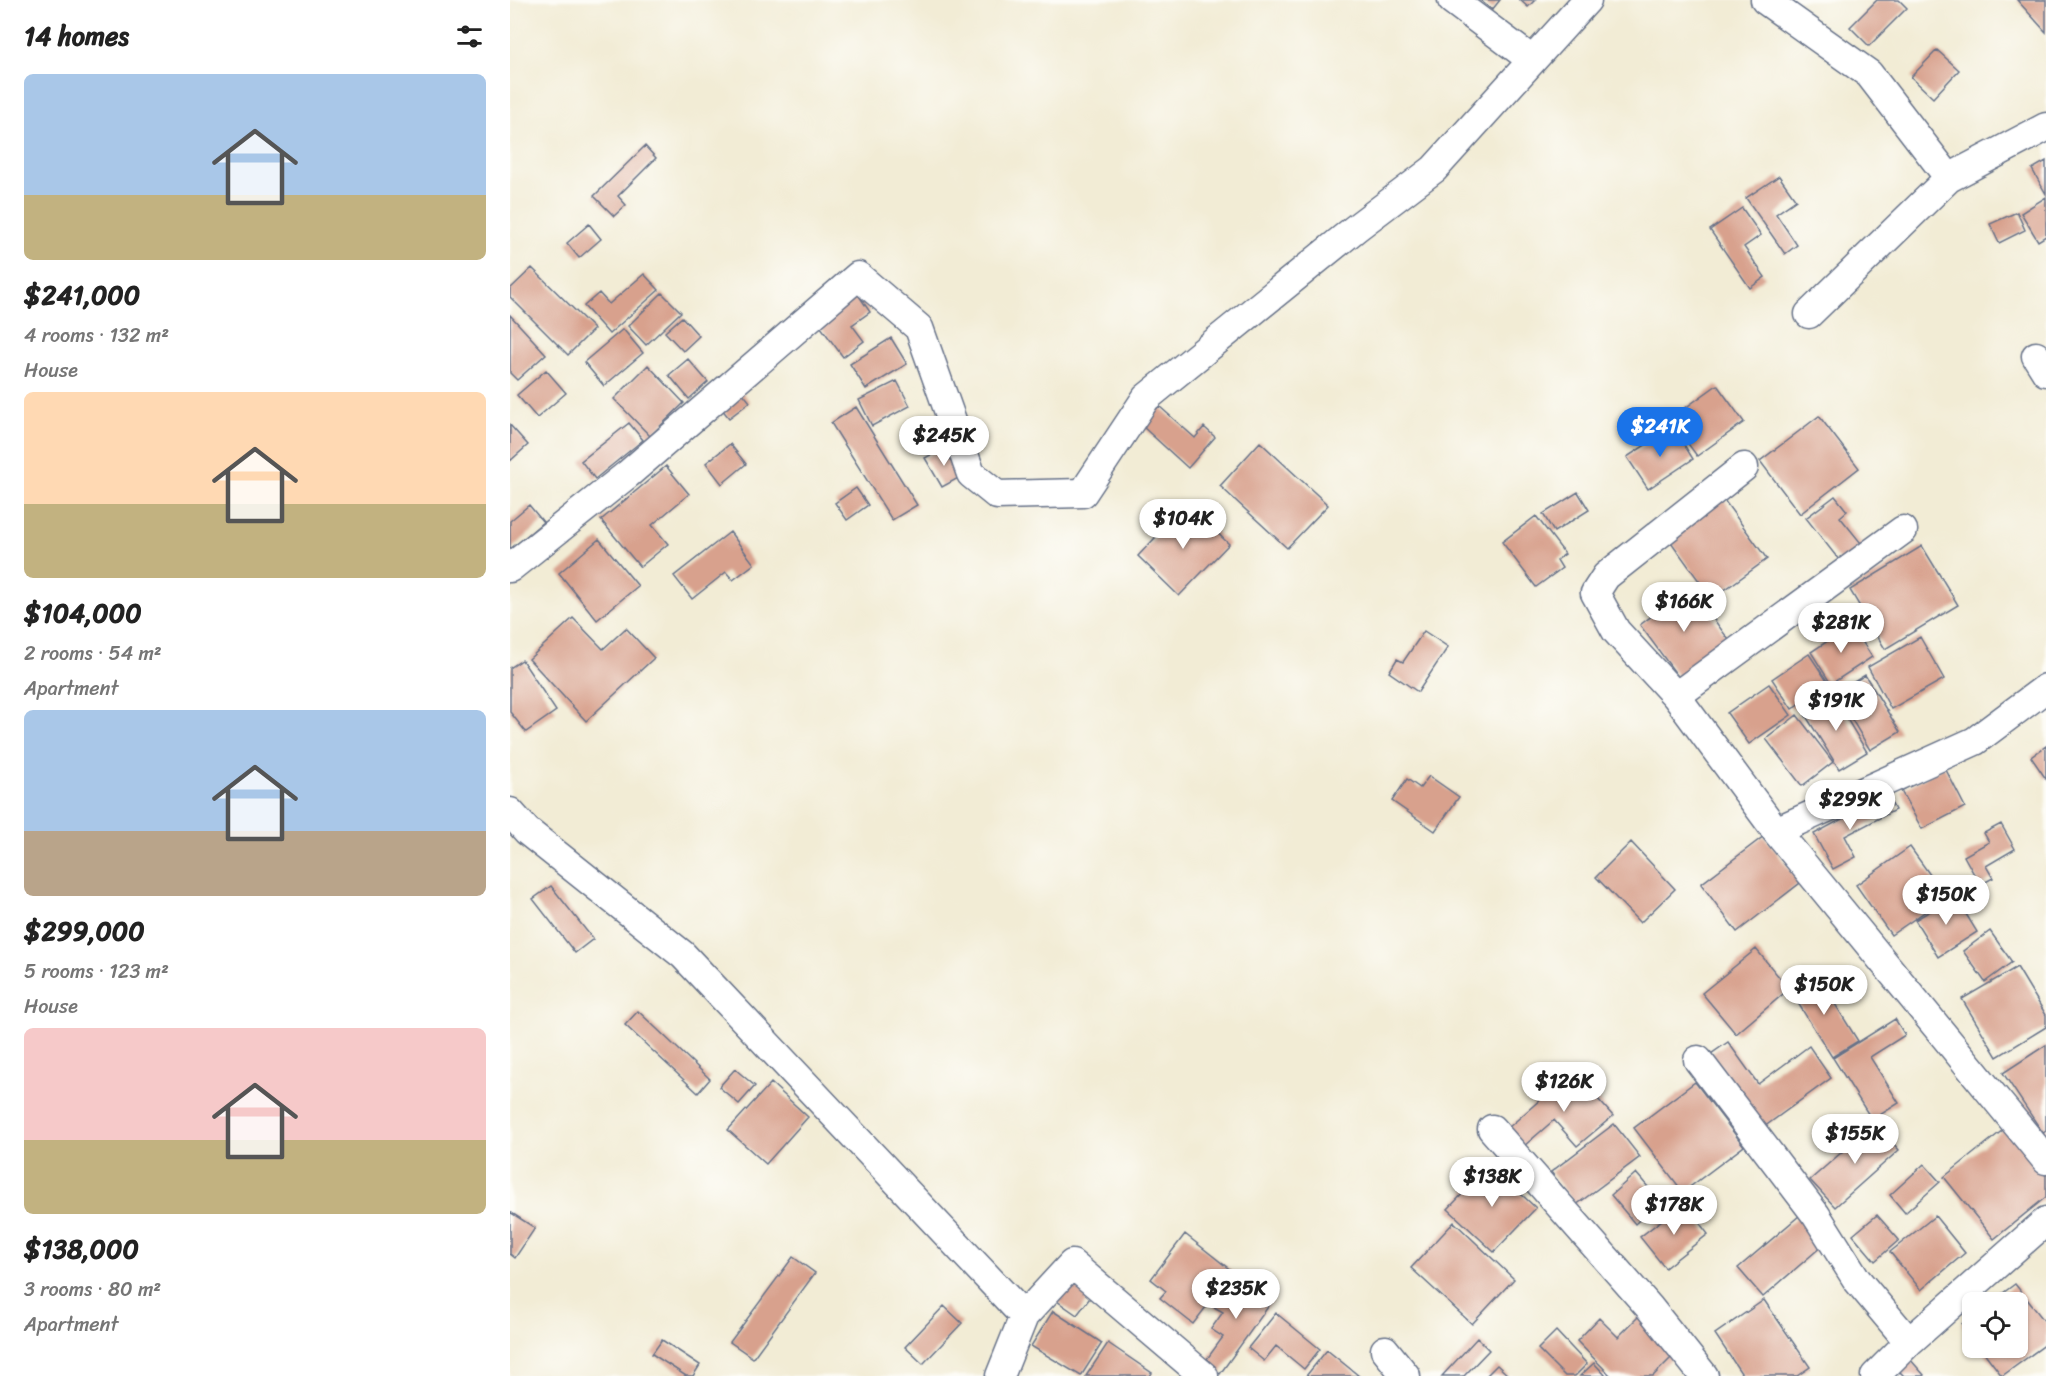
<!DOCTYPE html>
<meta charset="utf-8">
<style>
body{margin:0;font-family:Sriracha,sans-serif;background:#f2f2f2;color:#222;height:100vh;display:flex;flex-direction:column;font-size:22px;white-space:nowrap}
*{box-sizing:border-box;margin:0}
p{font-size:20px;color:#767676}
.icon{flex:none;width:33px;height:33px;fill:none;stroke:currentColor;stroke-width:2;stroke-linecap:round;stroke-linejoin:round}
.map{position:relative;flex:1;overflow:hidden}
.sheet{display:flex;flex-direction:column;background:#fff;width:510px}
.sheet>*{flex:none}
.fabs{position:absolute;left:1452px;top:1292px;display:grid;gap:12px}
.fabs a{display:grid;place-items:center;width:66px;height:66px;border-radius:9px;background:#fff;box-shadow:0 2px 4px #0004;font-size:30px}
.price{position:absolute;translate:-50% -51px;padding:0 14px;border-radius:21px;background:#fff;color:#222;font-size:20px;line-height:39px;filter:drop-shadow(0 2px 3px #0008)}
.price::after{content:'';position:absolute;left:50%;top:36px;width:18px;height:14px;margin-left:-9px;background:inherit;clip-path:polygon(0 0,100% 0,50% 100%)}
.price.on{background:#1a73e8;color:#fff}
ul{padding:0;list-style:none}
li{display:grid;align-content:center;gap:12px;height:318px;padding:0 24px}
li span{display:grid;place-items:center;height:186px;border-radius:9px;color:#555}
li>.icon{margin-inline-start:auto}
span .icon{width:108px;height:108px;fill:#fffc;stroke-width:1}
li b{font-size:26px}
h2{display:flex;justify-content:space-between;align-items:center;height:72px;padding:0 24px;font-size:26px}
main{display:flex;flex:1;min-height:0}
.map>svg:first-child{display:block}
.building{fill:#d8a18d}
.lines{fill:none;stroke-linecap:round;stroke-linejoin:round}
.street-casing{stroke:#667188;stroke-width:31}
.street{stroke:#fff;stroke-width:28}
</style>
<main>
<section class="sheet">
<h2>14 homes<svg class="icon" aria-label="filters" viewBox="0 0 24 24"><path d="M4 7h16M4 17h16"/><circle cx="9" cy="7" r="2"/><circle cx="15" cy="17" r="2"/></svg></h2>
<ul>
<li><span style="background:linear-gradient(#a9c7e8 65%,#c2b280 0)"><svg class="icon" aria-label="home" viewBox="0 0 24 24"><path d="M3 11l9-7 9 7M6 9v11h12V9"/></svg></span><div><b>$241,000</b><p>4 rooms · 132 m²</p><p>House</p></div></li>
<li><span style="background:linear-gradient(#ffd9b3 60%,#c2b280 0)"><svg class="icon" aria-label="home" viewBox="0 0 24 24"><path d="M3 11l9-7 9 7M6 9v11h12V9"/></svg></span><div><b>$104,000</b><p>2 rooms · 54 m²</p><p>Apartment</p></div></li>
<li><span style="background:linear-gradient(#a9c7e8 65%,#b9a48a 0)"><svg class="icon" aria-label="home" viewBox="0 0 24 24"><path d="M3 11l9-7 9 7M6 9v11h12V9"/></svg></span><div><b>$299,000</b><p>5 rooms · 123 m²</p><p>House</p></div></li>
<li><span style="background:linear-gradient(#f6c9c9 60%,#c2b280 0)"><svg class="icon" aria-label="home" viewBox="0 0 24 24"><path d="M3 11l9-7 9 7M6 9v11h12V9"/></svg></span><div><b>$138,000</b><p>3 rooms · 80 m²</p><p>Apartment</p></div></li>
</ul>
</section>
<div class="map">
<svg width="1536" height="1376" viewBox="0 0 1536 1376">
<rect width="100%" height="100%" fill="#fdfcf7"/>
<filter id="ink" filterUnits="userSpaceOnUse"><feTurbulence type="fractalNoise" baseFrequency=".0167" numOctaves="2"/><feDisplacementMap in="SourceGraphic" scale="12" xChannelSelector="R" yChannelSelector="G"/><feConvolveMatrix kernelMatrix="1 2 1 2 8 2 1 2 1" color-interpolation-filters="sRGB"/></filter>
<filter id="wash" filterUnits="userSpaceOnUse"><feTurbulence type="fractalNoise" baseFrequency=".008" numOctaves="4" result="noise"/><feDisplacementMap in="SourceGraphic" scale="24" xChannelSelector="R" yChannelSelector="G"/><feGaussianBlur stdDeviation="1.35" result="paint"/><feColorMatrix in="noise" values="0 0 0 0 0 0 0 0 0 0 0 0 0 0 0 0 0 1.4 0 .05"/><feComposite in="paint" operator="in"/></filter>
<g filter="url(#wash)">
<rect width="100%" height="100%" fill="#f2ecd5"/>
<g id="blocks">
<path class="building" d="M970,0H990L982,10Z
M1010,0H1025L1018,7Z
M1367,0H1389L1397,8L1359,46L1340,27Z
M1507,0H1536V32Z
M1427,50L1449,70L1423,98L1401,77Z
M135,146L146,158L108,196L116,205L104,216L84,196Z
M1536,161V194L1522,169Z
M1269,176L1286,200L1266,214L1287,245L1275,254L1236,198Z
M1536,197V236L1528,241L1511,213Z
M1232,208L1251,235L1234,247L1255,277L1240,288L1200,230Z
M1507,212L1515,230L1489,243L1480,224Z
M79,224L91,239L69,258L57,243Z
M22,268L84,329L58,355L0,297V289Z
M134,274L149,290L99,334L74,306L89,293L99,304Z
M345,290L360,312L342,325L354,341L333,357L305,319Z
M152,293L171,312L136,345L118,326Z
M0,315L36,354L7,380L0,373Z
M172,317L189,336L173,351L155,332Z
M113,329L133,353L94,386L74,362Z
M381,338L397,364L356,389L340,364Z
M178,359L198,382L179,399L159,375Z
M138,365L174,403L140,436L104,399Z
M36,370L56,393L27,418L7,395Z
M387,381L400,406L362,426L349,400Z
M1207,385L1234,422L1187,456L1160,419Z
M228,387L240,402L219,418L207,403Z
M649,406L685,438L694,427L705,437L678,468L632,426Z
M346,407L407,505L382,520L321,423Z
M1309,416L1349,468L1290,514L1250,461Z
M119,423L133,440L85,479L71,461Z
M0,425L18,445L0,461Z
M1163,427L1183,459L1138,489L1117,457Z
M750,442L818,505L777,548L710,486Z
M220,444L236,464L212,484L196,463Z
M435,447L452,476L432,487L415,458Z
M156,466L179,494L142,525L158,544L130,567L91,520Z
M346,488L358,505L337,520L325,503Z
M1068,492L1079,510L1044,532L1033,514Z
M1211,496L1257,559L1202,599L1156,535Z
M1325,496L1337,511L1330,517L1355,548L1333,565L1296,518Z
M677,504L719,544L669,596L628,556Z
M19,505L33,522L0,550V521Z
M1026,516L1055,554L1047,560L1052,568L1026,587L992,542Z
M220,532L244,564L223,580L216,572L182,599L164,576Z
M89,539L128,586L87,620L49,573Z
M1412,546L1448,605L1375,649L1340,590Z
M1180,587L1219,640L1169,678L1130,625Z
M63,618L93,649L116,628L144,658L76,721L19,659Z
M1342,625L1362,657L1321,684L1301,652Z
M914,631L938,647L908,692L879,672L887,659L893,662Z
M1410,637L1434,679L1381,709L1358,667Z
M1299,654L1319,684L1282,709L1262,679Z
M12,660L46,711L16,732L0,712V668Z
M1355,675L1390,732L1360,750L1326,693Z
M1259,684L1281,715L1239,744L1217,713Z
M1323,696L1357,752L1329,769L1294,713Z
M1287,715L1323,762L1292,786L1256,739Z
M1536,746V779L1521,757Z
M1434,766L1455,807L1412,829L1391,791Z
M919,776L949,797L925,831L882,801L897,779L910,788Z
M1377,795L1385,810L1335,836L1346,857L1323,869L1304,834Z
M1491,824L1505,849L1476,866L1483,878L1470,885L1454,856L1479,842L1474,833Z
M1254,836L1290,883L1227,932L1191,884Z
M1121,842L1165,889L1130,923L1086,877Z
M1400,847L1436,897L1381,935L1346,885Z
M41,886L83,939L65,953L23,899Z
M1445,896L1467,932L1428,957L1405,920Z
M1480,931L1502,962L1475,982L1453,951Z
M1246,949L1279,989L1226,1034L1192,993Z
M1507,967L1536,1015V1027L1487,1057L1452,999Z
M1307,975L1348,1041L1322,1057L1281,992Z
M128,1011L200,1079L188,1093L115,1025Z
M1385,1019L1395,1035L1360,1057L1389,1103L1362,1120L1323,1058Z
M1218,1042L1248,1084L1299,1046L1321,1078L1254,1127L1201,1054Z
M1536,1045V1131L1533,1133L1493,1073Z
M225,1069L245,1086L229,1104L209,1087Z
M1063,1071L1103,1116L1067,1146L1044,1120L1014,1146L998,1128Z
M1185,1082L1234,1146L1173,1192L1124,1128Z
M261,1083L298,1117L256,1164L218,1130Z
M1365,1123L1389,1150L1325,1207L1300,1180Z
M1104,1124L1130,1157L1066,1205L1041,1172Z
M1498,1126L1536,1173V1197L1484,1239L1434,1177Z
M1414,1164L1430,1182L1395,1213L1380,1195Z
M980,1165L1026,1208L984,1252L938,1209Z
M1126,1173L1150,1201L1125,1224L1101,1195Z
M1174,1203L1198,1234L1155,1268L1130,1237Z
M1296,1210L1320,1239L1253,1297L1228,1268Z
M0,1212L25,1228L5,1258L0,1254Z
M1367,1215L1389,1240L1365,1261L1343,1235Z
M1425,1216L1455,1253L1411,1290L1380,1252Z
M944,1222L1004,1279L962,1324L901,1268Z
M675,1234L723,1272L683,1324L650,1298L656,1291L641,1279Z
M283,1257L305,1273L243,1358L220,1342Z
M566,1275L586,1290L567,1315L547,1301Z
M727,1275L763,1300L710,1374L694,1363L713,1337L701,1329L713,1312L704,1307Z
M1505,1284L1536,1323V1344L1492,1376L1470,1347H1508V1302H1481Z
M1254,1300L1300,1367L1287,1376H1233L1205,1334Z
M434,1306L452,1323L413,1364L395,1347Z
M543,1311L592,1343L571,1376L521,1346Z
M766,1313L810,1349L794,1369L766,1346L754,1361L738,1348Z
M1132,1313L1169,1350L1143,1376H1101L1067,1341L1089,1318L1108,1337Z
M1462,1316V1338L1452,1324Z
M1046,1331L1077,1364L1065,1376H1055L1028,1349Z
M967,1338L979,1350L954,1376H932Z
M152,1340L190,1365L183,1376H176L142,1354Z
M598,1343L642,1373L640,1376H576Z
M817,1350L849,1376H796Z
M1399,1358L1414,1375L1413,1376H1394L1387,1369Z
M1084,1363L1096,1376H1070Z
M987,1365L999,1376H976Z"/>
</g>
</g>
<g filter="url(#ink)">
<use href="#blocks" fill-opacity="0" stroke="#667188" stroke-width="1.5"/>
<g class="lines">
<defs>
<path id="street" d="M942,0L1022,60
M1255,0L1359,74L1439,178
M1299,314L1439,178L1536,127
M1526,356L1536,372
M1234,467L1096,576L1085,593L1106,631L1166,696L1266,831L1536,1160
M0,568L118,474L348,276L409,328L461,474L487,495L573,493L636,398L846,228L924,169L1077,0
M1166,696L1393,530
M0,812L17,831L173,955L514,1316L490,1376
M1266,831L1465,741L1536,688
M1188,1060L1306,1215L1347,1280L1399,1342
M982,1129L1139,1307L1194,1376
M514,1316L562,1264L694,1376
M875,1350L896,1376
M1365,1376L1399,1342L1536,1221"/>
</defs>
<use href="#street" class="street-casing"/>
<use href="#street" class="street"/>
</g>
</g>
</svg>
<div class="fabs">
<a><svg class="icon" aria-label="locate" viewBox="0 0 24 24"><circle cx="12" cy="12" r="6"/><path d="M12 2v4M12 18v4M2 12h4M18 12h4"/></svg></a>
</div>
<b class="price on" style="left:1150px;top:458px">$241K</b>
<b class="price" style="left:434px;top:467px">$245K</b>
<b class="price" style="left:673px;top:550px">$104K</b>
<b class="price" style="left:1174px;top:633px">$166K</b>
<b class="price" style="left:1331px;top:654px">$281K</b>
<b class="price" style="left:1326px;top:732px">$191K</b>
<b class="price" style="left:1340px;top:831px">$299K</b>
<b class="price" style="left:1436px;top:926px">$150K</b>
<b class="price" style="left:1314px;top:1016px">$150K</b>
<b class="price" style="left:1054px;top:1113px">$126K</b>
<b class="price" style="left:1345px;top:1165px">$155K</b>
<b class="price" style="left:982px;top:1208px">$138K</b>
<b class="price" style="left:1164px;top:1236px">$178K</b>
<b class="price" style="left:726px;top:1320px">$235K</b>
</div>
</main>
